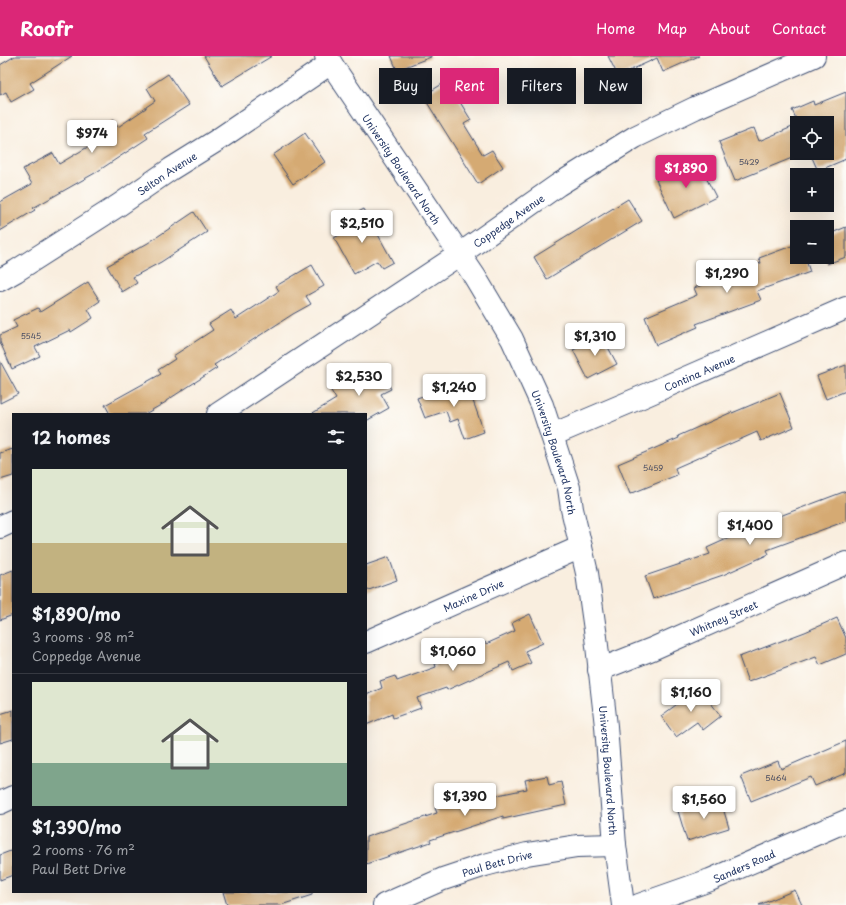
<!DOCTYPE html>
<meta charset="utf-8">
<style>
body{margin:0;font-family:"Playpen Sans",sans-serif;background:#242831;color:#f1f3f6;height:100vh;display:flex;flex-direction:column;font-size:15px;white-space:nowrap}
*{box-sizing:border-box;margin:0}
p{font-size:13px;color:#9ea1a6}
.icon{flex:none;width:22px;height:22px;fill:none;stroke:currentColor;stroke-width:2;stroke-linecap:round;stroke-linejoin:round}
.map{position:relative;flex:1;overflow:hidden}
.side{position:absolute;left:12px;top:357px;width:355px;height:480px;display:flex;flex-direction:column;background:#171b24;border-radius:0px;box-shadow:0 4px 16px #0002}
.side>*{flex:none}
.top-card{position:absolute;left:379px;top:12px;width:380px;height:36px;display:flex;gap:8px}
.fabs{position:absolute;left:790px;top:60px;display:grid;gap:8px}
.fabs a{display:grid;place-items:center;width:44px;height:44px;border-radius:0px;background:#171b24;box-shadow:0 4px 16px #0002;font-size:20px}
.price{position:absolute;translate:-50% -34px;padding:0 9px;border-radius:4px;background:#fff;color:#222;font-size:13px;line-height:26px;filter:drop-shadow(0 1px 2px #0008)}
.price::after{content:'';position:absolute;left:50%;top:24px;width:12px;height:9px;margin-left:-6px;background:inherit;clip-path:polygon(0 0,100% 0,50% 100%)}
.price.on{background:#db2777;color:#fff}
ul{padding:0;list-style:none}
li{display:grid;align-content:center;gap:8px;height:212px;padding:0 20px}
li+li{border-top:1px solid #363941}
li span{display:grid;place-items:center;height:124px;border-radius:0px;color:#555}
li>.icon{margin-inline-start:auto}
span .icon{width:72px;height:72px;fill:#fffc;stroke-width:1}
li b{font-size:17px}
h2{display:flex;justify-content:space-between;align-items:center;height:48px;padding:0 20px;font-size:17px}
.chip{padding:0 14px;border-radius:0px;background:#171b24;box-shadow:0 4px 16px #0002;font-size:14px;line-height:36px}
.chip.on{background:#db2777;color:#fff}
header{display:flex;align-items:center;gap:24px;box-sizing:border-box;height:56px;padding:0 20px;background:#db2777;color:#fff}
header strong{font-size:19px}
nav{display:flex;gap:22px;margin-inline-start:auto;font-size:14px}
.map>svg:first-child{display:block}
.building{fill:#d5aa73}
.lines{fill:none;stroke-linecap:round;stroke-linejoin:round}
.minor-casing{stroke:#3c4c71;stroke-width:24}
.minor{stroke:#fff;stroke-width:22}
.labels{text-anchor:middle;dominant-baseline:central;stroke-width:3;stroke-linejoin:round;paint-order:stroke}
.number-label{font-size:8px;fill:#4a4e63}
.street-label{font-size:10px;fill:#1b2f5e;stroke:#fdfcf7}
</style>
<header>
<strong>Roofr</strong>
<nav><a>Home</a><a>Map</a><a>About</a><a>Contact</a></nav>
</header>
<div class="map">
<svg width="846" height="849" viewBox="0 0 846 849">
<rect width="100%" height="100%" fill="#fdfcf7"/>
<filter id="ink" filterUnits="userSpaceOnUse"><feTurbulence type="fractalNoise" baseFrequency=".025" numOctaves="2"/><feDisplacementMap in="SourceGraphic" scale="8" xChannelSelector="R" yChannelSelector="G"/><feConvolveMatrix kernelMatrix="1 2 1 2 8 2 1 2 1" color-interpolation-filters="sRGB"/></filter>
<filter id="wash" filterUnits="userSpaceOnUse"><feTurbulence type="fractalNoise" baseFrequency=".012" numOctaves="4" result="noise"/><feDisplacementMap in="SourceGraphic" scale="16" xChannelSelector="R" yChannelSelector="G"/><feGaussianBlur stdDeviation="0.9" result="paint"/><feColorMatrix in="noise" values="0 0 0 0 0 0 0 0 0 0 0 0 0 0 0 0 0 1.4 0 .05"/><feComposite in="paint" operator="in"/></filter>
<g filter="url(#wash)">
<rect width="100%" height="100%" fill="#f9eedf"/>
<g id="blocks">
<path class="building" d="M15,0H72L30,27L34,33L11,46L6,36L0,39V9Z
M204,0H272L222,30Z
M391,0H431V1L397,14Z
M608,0H699L663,16L657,2L618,20Z
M168,18L189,49L145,77L148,82L95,117L33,152L35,154L0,175V146L32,128L23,113L53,97L59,108L96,86L91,78L113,64L118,71L146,52V51L155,45L147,32Z
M611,22L618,36L602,44L595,29Z
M447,25L471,64L464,68L483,99L492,94L503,111L478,128L423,40Z
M846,36V103L818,115L810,97H827V67H798L792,54L813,45L814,49Z
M797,69V100L735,125L719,86L754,72L759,85Z
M305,77L325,106L293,128L273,99Z
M697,104L716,141L674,162L656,124Z
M628,143L642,165L547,223L534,201Z
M364,153L393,206L382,212L377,205L354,218L334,182L350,173L345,163Z
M194,156L207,176L161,206L133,221L137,227L122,236L107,210L148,187Z
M846,171V201L827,208V179Z
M797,188V201H805L810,216L757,235L761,244L696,268L698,271L656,289L645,261L697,239L694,232L761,207L759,202Z
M312,209L324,230L306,240L311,248L293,258L214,309L217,312L166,345V346L145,358H110L105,349L161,318L158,314L175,303L173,300L213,274L209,268L231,254L236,263L279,235L276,230Z
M88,226L100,245L88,253L93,262L71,276L70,274L35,291L40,300L12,313L0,286V279L17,271L13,264L38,252L40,256Z
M602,280L617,308L588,323L573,294Z
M0,305L18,338L0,347Z
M846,309V335L826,343L817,320Z
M379,312L391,333L381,338L389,352L366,365V358H311L336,343L330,333L346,324L349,330Z
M466,325L484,376L465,383L458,363L450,366L446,355L425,362L417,342Z
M780,337L794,371L761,385L757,376L675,412L677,419L630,438L618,408L679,382L678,380L732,356V357Z
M13,393V420L0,424V397Z
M846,435V465L767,494L769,498L723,519L653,543L645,520L710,498L707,492L764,466Z
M389,501L397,524L366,535V509Z
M13,514V559L0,564V519Z
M530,558L543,587L525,595L531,607L513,615L509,606L447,634L446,632L417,642L421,652L393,662L392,658L366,669V639L382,632L380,625L395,620L397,625L436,611L435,608L485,586L486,588L515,575L512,567Z
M837,562L846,582V598L820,609L816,601L748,626L739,601L805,576Z
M699,632L721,660L703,674L697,666L676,681L661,660Z
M13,654V683L0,687V658Z
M846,685V717L815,730L811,721L751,745L741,720L778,705L781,713Z
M547,720L549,729L561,726L566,749L503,763V760L430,784L431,786L366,808V781L437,757L435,752L486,736L488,741L527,733L525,724Z
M720,742L729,772L687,785L678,755Z
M13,794V819L0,824V799Z
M795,834L802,849H759Z
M223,836H312V839L281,849H227Z"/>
</g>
</g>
<g filter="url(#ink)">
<use href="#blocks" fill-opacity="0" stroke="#3c4c71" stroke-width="1"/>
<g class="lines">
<defs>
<g id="minor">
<path id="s1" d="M326,0L475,221L512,283L542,349L569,432L572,453L587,517L596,581L606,670L615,789L623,849"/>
<path id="s2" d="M0,224L16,215L119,149L171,113L216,85L331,7"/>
<path id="s3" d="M218,358L460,198L558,129L635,81L695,52L814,0"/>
<path id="s4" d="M552,379L644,340L846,252"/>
<path d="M0,471L13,465"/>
<path id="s5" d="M366,586L581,491"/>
<path id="s6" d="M599,614L652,593L846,507"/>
<path d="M0,747L13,741"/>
<path id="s7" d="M384,849L443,823L485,809L527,798L577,790L615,789"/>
<path id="s8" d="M639,849L710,824L846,765"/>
</g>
</defs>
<use href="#minor" class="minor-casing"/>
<use href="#minor" class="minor"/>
</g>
</g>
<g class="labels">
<g class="number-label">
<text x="749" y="106">5429</text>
<text x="31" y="280">5545</text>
<text x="653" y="412">5459</text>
<text x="776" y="722">5464</text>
</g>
<g class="street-label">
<text stroke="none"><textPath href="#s1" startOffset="136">University Boulevard North</textPath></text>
<text stroke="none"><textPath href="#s2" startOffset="198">Selton Avenue</textPath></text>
<text stroke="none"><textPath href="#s3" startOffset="349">Coppedge Avenue</textPath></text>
<text stroke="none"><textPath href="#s4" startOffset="160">Contina Avenue</textPath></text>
<text stroke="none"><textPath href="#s1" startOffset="460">University Boulevard North</textPath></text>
<text stroke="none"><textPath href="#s5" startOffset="117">Maxine Drive</textPath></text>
<text stroke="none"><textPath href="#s6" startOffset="135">Whitney Street</textPath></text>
<text stroke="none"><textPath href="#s1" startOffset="784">University Boulevard North</textPath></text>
<text stroke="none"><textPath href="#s7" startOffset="121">Paul Bett Drive</textPath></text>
<text stroke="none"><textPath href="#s8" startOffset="112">Sanders Road</textPath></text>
</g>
</g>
</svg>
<div class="fabs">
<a><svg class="icon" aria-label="locate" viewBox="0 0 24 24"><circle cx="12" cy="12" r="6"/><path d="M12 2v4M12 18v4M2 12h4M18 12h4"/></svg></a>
<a>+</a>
<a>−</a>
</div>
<b class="price" style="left:92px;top:98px">$974</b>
<b class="price on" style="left:686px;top:133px">$1,890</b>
<b class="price" style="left:362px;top:188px">$2,510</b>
<b class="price" style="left:727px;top:238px">$1,290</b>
<b class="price" style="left:595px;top:301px">$1,310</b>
<b class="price" style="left:359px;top:341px">$2,530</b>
<b class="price" style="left:454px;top:352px">$1,240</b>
<b class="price" style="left:750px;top:490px">$1,400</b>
<b class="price" style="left:453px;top:616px">$1,060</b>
<b class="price" style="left:691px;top:657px">$1,160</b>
<b class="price" style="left:465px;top:761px">$1,390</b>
<b class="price" style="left:704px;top:764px">$1,560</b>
<div class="top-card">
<a class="chip">Buy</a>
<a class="chip on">Rent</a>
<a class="chip">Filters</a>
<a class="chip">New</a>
</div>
<section class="side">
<h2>12 homes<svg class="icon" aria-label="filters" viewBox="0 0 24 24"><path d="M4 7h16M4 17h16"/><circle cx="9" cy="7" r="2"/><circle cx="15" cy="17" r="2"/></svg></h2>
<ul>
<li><span style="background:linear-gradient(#dfe7d0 60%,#c2b280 0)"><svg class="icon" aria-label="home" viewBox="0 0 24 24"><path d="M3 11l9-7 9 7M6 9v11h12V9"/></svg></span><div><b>$1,890/mo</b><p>3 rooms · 98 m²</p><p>Coppedge Avenue</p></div></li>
<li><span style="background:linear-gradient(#dfe7d0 65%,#7fa58c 0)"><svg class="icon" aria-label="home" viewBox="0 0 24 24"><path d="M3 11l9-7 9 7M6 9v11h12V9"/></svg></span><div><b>$1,390/mo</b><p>2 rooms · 76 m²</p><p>Paul Bett Drive</p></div></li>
</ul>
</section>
</div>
